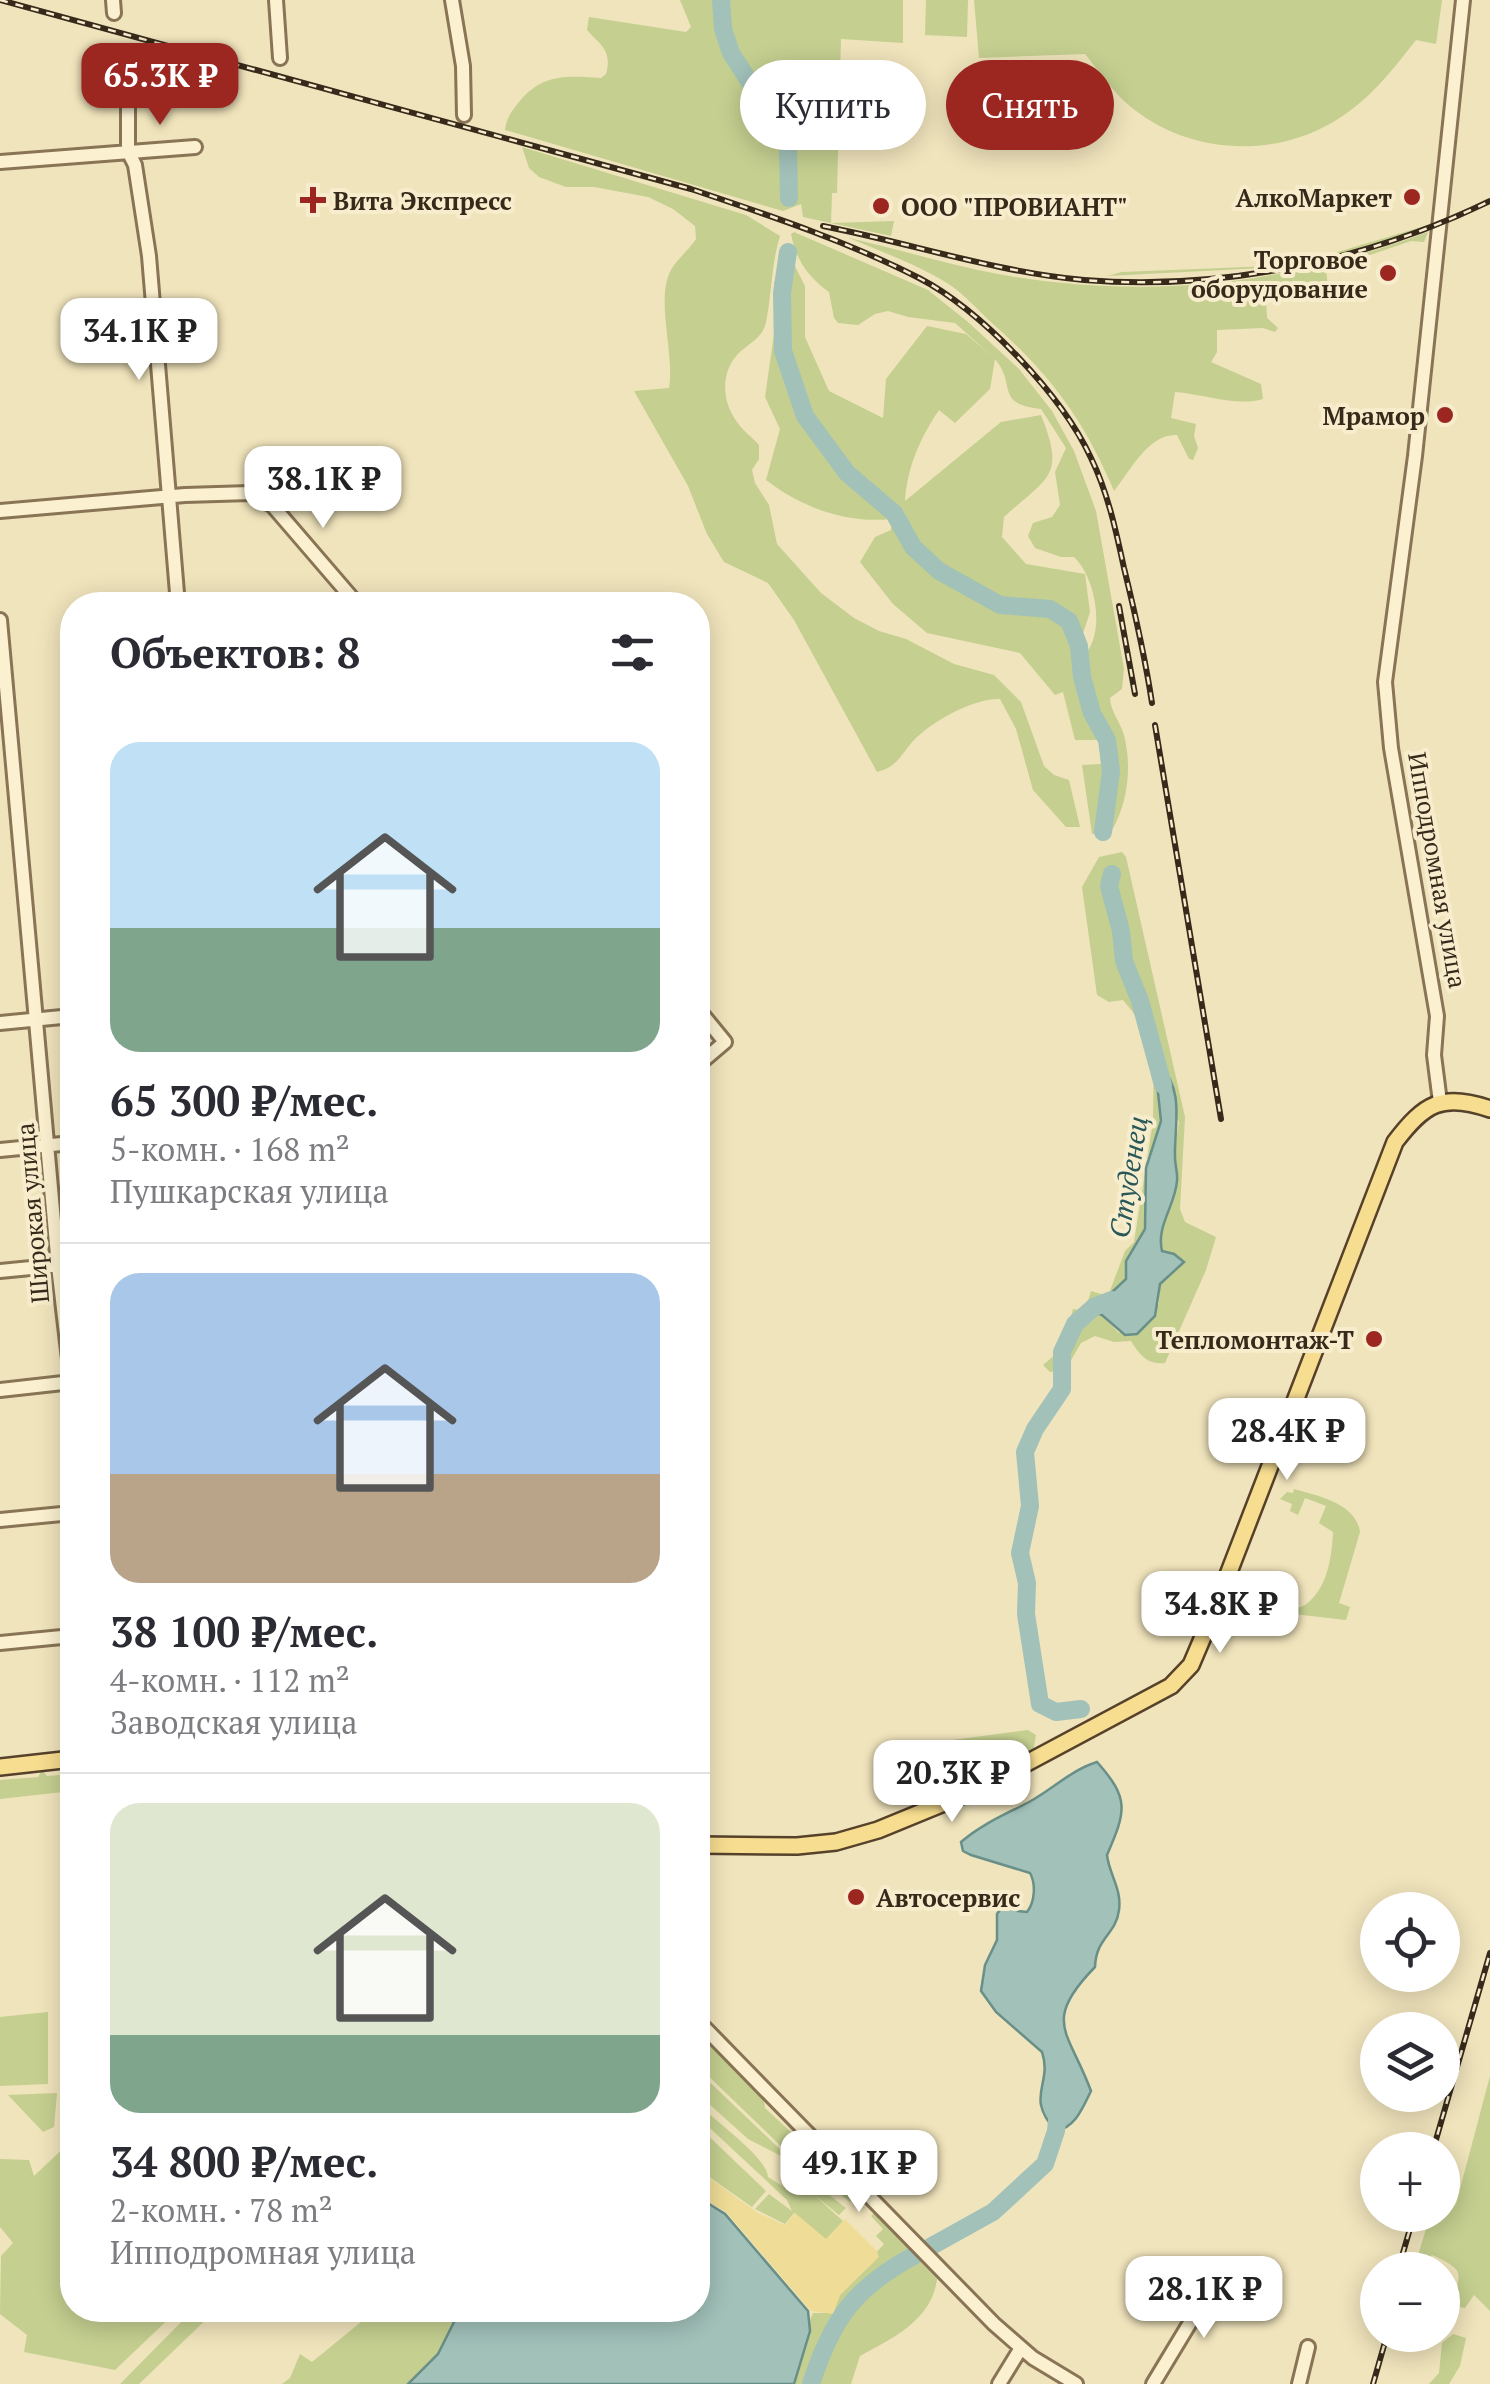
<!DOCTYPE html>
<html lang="ru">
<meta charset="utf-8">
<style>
body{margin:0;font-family:"PT Serif",serif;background:#f7f7f7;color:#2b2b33;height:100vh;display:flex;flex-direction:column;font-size:38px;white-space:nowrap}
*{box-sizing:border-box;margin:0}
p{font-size:32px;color:#7c7c81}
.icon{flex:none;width:55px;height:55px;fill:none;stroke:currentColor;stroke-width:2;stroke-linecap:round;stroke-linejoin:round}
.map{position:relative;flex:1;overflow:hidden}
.panel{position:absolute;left:60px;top:592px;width:650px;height:1730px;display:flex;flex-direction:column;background:#fff;border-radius:40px;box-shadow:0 5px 25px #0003}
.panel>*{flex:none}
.hud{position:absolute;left:740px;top:60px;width:600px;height:90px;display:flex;gap:20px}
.tools{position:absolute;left:1360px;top:1892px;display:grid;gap:20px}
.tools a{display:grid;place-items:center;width:100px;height:100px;border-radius:50%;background:#fff;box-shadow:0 5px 25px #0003;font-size:50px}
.price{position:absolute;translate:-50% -85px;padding:0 22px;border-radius:20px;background:#fff;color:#222;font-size:32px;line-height:65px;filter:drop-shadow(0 2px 5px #0008)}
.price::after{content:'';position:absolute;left:50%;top:60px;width:30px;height:22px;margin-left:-15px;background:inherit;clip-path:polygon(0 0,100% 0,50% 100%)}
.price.current{background:#9c2721;color:#fff}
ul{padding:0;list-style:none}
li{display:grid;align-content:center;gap:20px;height:530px;padding:0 50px}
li+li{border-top:2px solid #e1e1e2}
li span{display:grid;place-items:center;height:310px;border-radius:30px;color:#555}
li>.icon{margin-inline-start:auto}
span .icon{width:180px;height:180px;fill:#fffc;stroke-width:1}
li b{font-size:42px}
h2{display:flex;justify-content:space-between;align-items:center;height:120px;padding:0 50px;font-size:42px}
.chip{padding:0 35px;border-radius:45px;background:#fff;box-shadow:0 5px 25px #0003;font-size:35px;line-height:90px}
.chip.current{background:#9c2721;color:#fff}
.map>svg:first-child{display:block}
.green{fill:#c4cf90;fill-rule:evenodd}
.sand{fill:#efdc97}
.water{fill:#a1c1b9;stroke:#688f88;stroke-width:2.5}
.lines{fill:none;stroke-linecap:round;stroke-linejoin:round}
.river{stroke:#a1c1b9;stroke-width:18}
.minor-casing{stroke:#897455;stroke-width:18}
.major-casing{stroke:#56412a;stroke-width:20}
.minor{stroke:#fbf1d0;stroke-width:12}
.major{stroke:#f7dd90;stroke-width:15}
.rail-casing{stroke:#372a1b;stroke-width:6}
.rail{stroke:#f7edcc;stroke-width:2.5;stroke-dasharray:8;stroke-linecap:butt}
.poi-dot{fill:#9c2721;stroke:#f7edcc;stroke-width:4}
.labels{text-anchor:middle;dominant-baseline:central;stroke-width:8;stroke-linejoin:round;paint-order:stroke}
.poi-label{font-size:25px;font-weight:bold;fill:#372a1b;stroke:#f7edcc;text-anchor:end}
.street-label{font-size:25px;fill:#372a1b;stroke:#f7edcc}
.water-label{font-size:28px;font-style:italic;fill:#295858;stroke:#f7edcc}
</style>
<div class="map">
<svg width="1490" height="2384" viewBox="0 0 1490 2384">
<rect width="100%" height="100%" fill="#f0e4bc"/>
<path class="green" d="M680,0H903V43L841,39L837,193H832L831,223L894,221L891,236L803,217L801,204L783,211L505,130C506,118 512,111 519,102C543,73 567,76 601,78L606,74C613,50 599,44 587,30L589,17L686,32L691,27Z
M926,0H968L967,37L925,35Z
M974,0H1442L1436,44L1416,40C1394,68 1372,97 1341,117C1276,161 1184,155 1125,102C1110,88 1098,70 1085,54L979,58Z
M522,147L746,215L780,236C771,265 772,293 766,322C763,337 752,341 741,351C720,370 721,400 737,422C743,431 752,437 759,445V459L752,470L755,483L769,505L777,544L821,593L854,618L879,631L906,639L954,664L994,675L1021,702L1044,766L1054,775L1069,780L1080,827H1066L1033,790L1016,729L1000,699C973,698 931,722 913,741C900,756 897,767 877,772L794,620L768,583L724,562L707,534L688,486L634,391L669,388C675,354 655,299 671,270C677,259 689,250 696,239L695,226L673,209L648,197L594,187H566L539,177L529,168Z
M1428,225L1427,228L1380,244L1284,267L1107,276L1122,272L1273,266L1314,259Z
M794,232L928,290L968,322L1019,369L1052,411L1074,451L1096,511L1124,669L1122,689L1110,698C1111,713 1120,721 1124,735C1132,766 1128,803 1112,830L1092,834L1082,765L1101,764L1099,740H1075L1063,692L1055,695L1020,653L927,633L893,604L860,562L875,537L891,530V519C846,524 801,507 766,480L780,429L765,397L774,334V283L788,252L805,286V337L829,391L883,418L886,379L927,326L966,334L994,358L955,323L908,317L888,311L875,314L858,325L838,323L834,318L829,292C808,277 796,260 791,234ZM995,359C1017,385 994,404 1041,409L1066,448L1055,472L1060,505L1052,517L1033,523L1028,536L1035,548L1061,557H1074C1096,578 1107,635 1082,658L1079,646L1090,612L1085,574L1026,564L1002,537L1004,517C1048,477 1066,477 1041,415L1001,422L905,501C907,468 920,438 939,410L955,423L990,389Z
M1428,232L1424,242L1411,241L1326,270L1328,286L1266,298L1267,318L1278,328L1275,332L1263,328L1217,330V352L1211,362L1261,384L1263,399C1236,407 1204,394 1175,392L1171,418L1196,424L1194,436L1198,448L1193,460L1189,459L1177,435C1149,433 1130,471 1114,491C1084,420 1051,375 993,324C978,310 964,294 947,283C916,264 882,252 849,238C899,249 948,265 998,274C1144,301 1290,284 1428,232Z
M1122,852L1126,857L1185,1117L1180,1209L1185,1222L1216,1237L1206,1270L1165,1363C1147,1365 1140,1355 1131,1341L1114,1342L1095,1336L1081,1343L1066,1369L1050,1372L1043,1365L1056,1354L1065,1340L1073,1309L1085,1311L1091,1291L1108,1296L1125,1251L1134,1242L1153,1122L1154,1052L1136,1016L1123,1000L1109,1002L1097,995L1082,887L1099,857ZM1156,1074L1179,1122L1174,1155L1177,1182L1159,1238L1170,1276L1160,1284L1159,1304L1119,1333L1094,1307L1126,1279V1261L1145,1229L1147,1160L1161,1121Z
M1294,1489C1318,1496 1356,1503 1360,1532L1339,1603L1350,1607L1346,1620L1276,1612C1282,1609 1297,1610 1305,1605C1327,1590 1332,1557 1333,1532L1319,1523L1326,1506L1305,1498L1298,1515L1290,1511L1292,1504L1280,1499L1287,1492L1293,1493Z
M1028,1730L1036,1735L1033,1753L956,1790L952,1785L945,1741Z
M42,1770L47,1776L72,1774V1791L0,1799V1780L38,1777Z
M48,2012V2084L0,2086V2017Z
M698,2031L764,2101L765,2108L849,2186L856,2196L850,2202L787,2152L698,2066Z
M698,2071L783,2152L785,2158L748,2139L698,2094Z
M1490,2076V2311L1474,2295L1465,2308L1458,2307C1451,2275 1475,2274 1432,2255L1421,2267L1417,2259L1430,2215H1442L1445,2162L1449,2160L1451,2173L1443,2206L1448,2212L1456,2204Z
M57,2093L54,2127L43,2132L8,2095Z
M698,2103C714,2121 767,2157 768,2177L795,2194L810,2180L846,2208L839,2215L812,2193L843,2221L826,2240L794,2213L785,2224L755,2209L769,2194L792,2211L787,2200L698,2117Z
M698,2126L766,2191L752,2207L698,2169Z
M72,2140V2310H178L115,2370L24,2352L27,2335L0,2314L1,2256L13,2243L0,2227V2159L29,2160L34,2176Z
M874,2213L937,2279C932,2320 893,2338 860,2356L851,2384H783L813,2313H833L840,2295L878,2257L875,2254L884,2244L876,2236L883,2229L871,2216Z
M193,2310H216L139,2384H120Z
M370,2310H473L456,2338L449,2333L447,2337L452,2341L429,2365L422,2369L427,2384H282L290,2378L300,2354L312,2362L372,2313Z
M1453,2334L1466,2338L1460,2366L1449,2384H1429L1439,2373L1442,2343Z"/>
<path class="sand" d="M698,2170L758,2213L785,2225L795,2213L826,2239L845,2219L877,2251L879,2257L840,2295L833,2314L811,2311L726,2212L698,2196Z"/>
<path class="water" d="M1160,1065C1185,1091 1174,1126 1175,1157C1175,1165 1178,1174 1177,1181C1175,1206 1156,1226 1162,1251L1174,1254L1184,1262L1160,1284L1155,1316L1137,1334L1125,1335L1102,1315L1092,1311L1126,1279V1261L1145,1229L1146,1168L1161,1121L1156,1074Z
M1097,1762C1130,1799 1126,1811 1107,1855C1109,1874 1122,1889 1119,1910C1116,1935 1096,1937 1095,1967C1041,2022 1069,2031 1091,2091C1083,2107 1076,2127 1056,2131C1024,2096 1053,2085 1042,2052L996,2012L981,1991L985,1965L997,1940V1914L1002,1907L1011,1905L1018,1911L1027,1912C1035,1902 1036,1884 1030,1873L971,1855L963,1851L961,1842C982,1824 1004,1815 1029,1802C1053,1789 1071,1770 1097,1762Z
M698,2197L725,2214L808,2311L810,2331L794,2384H408L438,2354L460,2310H698Z"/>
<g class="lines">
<path class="river" d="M721,0L723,29L731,53L772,117L788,148L789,198
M788,252L782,293L783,351L805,416L847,473L894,513L913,547L939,571L1000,605L1050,609L1069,621L1079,646L1082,677L1092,713L1107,740L1111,771L1103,832
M1112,874L1109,886L1121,931L1124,961L1140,1001L1163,1085
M1081,1709L1056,1712L1040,1704L1026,1614L1027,1583L1020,1553L1030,1506L1025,1452L1035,1429L1062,1389V1352L1075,1324L1094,1307L1112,1300
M930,2247L993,2212L1045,2164L1056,2131L1058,2109
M811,2384C832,2319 854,2288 915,2255"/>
<defs>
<path id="minor" d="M113,0L114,13
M276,0L280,58
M452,0L463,66L464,115
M128,57V151L135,165L149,256L178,605
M0,162L195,147
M0,511L185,495L250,493L272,505L358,605
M0,620L58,1266L72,1385
M698,1009L725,1042L698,1065
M0,1023L72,1016
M1440,1102L1434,1055L1437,1016L1391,748L1385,682L1415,456L1463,0
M0,1150L72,1143
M0,1271L72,1264
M0,1390L72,1382
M0,1520L72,1513
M0,1643L72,1636
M698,2021L994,2324L1033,2358L1076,2384
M999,2384L1021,2348
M1153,2384L1223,2268
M1299,2384L1308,2347"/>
<path id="major" d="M0,1767L72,1759
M698,1845L797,1846L836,1842L878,1830L978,1789L1171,1686L1191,1665L1214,1611L1395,1142C1424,1104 1442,1092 1490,1109"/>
</defs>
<use href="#minor" class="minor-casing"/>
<use href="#major" class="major-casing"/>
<use href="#minor" class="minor"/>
<use href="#major" class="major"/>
<defs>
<path id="rail" d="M0,0L691,189C768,215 847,241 919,278C981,310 1062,395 1091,458C1108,493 1116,531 1124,568C1135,613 1145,657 1152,703
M823,226C910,243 995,272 1084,280C1221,291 1367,261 1490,201
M1119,606L1135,694
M1155,725L1221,1119
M1433,2150L1490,1953
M1398,2270L1414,2215
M1373,2384L1387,2335"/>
</defs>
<use href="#rail" class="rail-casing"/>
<use href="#rail" class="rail"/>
</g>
<g class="poi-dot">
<circle cx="1412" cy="197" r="10"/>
<path d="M308 185h10v10h10v10h-10v10h-10v-10h-10v-10h10z"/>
<circle cx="881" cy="206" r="10"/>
<circle cx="1388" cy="273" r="10"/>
<circle cx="1445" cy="415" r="10"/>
<circle cx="1374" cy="1339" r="10"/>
<circle cx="856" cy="1897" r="10"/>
</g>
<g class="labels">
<g class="poi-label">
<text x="1392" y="197">АлкоМаркет</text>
<text x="333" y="200" text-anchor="start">Вита Экспресс</text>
<text x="901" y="206" text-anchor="start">ООО "ПРОВИАНТ"</text>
<text x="1368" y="259">Торговое<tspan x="1368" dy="29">оборудование</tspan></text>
<text x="1425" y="415">Мрамор</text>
<text x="1354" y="1339">Тепломонтаж-Т</text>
<text x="876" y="1897" text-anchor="start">Автосервис</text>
</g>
<g class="street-label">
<text transform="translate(1438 870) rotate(80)">Ипподромная улица</text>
<text transform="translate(32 1213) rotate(-95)">Широкая улица</text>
</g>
<g class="water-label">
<text transform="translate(1128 1177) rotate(-81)">Студенец</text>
</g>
</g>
</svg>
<div class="tools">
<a><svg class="icon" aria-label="locate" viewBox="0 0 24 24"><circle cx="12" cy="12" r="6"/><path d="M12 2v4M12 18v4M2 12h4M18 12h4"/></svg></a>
<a><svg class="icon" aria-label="layers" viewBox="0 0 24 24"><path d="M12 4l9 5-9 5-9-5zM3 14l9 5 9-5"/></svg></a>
<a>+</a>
<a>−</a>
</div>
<b class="price current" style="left:160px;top:128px">65.3K ₽</b>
<b class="price" style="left:139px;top:383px">34.1K ₽</b>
<b class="price" style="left:323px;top:531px">38.1K ₽</b>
<b class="price" style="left:1287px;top:1483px">28.4K ₽</b>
<b class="price" style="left:1220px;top:1656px">34.8K ₽</b>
<b class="price" style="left:952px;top:1825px">20.3K ₽</b>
<b class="price" style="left:859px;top:2215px">49.1K ₽</b>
<b class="price" style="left:1204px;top:2341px">28.1K ₽</b>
<div class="hud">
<a class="chip">Купить</a>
<a class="chip current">Снять</a>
</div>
<section class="panel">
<h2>Объектов: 8<svg class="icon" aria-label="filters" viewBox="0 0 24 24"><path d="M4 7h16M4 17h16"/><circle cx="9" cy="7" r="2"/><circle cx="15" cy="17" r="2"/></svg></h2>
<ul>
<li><span style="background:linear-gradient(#bfe0f5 60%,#7fa58c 0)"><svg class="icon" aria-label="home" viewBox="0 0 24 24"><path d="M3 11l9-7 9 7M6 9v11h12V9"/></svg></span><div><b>65 300 ₽/мес.</b><p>5-комн. · 168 m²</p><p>Пушкарская улица</p></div></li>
<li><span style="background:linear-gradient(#a9c7e8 65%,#b9a48a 0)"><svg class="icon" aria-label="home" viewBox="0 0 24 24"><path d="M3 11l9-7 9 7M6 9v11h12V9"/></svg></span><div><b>38 100 ₽/мес.</b><p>4-комн. · 112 m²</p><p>Заводская улица</p></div></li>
<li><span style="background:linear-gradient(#dfe7d0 75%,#7fa58c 0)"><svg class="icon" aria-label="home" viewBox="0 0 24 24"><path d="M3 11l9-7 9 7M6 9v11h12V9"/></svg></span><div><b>34 800 ₽/мес.</b><p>2-комн. · 78 m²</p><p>Ипподромная улица</p></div></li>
</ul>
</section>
</div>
